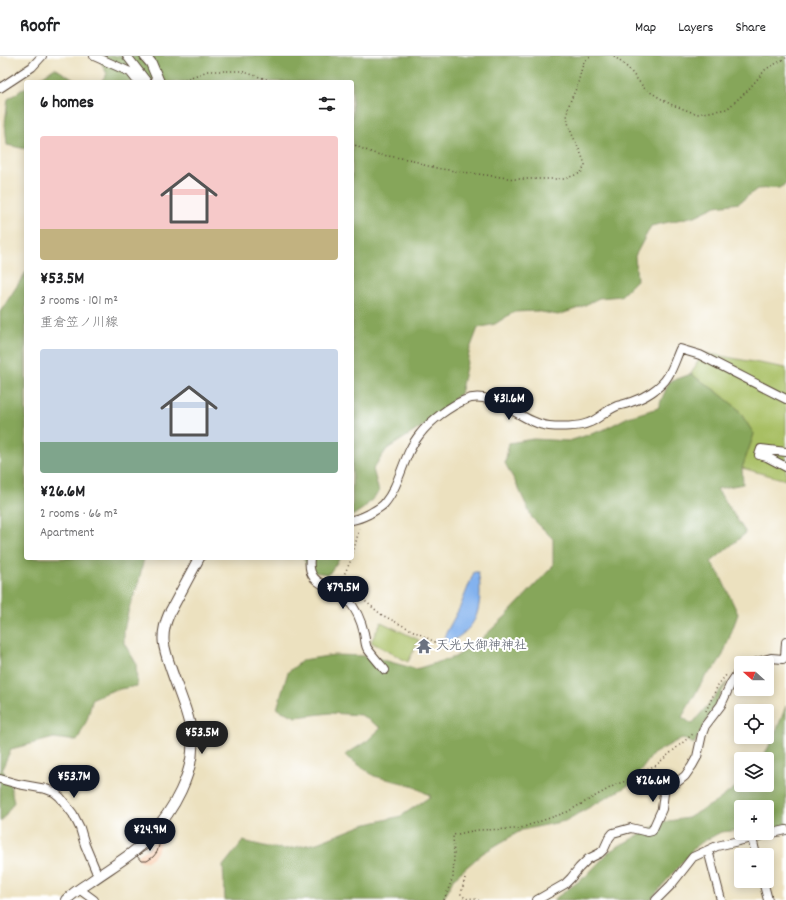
<!DOCTYPE html>
<meta charset="utf-8">
<style>
body{margin:0;font-family:Dekko,"Klee One",sans-serif;background:#f6f6f6;color:#202124;height:100vh;display:flex;flex-direction:column;font-size:15px;white-space:nowrap}
*{box-sizing:border-box;margin:0}
p{font-size:13px;color:#757577}
.icon{flex:none;width:22px;height:22px;fill:none;stroke:currentColor;stroke-width:2;stroke-linecap:round;stroke-linejoin:round}
.map{position:relative;flex:1;overflow:hidden}
.sheet{position:absolute;left:24px;top:24px;width:330px;height:480px;display:flex;flex-direction:column;background:#fff;border-radius:4px;box-shadow:0 2px 10px #0003}
.sheet>*{flex:none}
.needle{width:26px;rotate:291deg}
.buttons{position:absolute;left:734px;top:600px;display:grid;gap:8px}
.buttons a{display:grid;place-items:center;width:40px;height:40px;border-radius:4px;background:#fff;box-shadow:0 2px 10px #0003;font-size:20px}
.price{position:absolute;translate:-50% -34px;padding:0 9px;border-radius:14px;background:#111827;color:#fff;font-size:13px;line-height:26px;filter:drop-shadow(0 1px 2px #0008)}
.price::after{content:'';position:absolute;left:50%;top:24px;width:12px;height:9px;margin-left:-6px;background:inherit;clip-path:polygon(0 0,100% 0,50% 100%)}
.price.on{background:#222;color:#fff}
ul{padding:0;list-style:none}
li{display:grid;align-content:center;gap:8px;height:212px;padding:0 16px}
li span{display:grid;place-items:center;height:124px;border-radius:4px;color:#555}
li>.icon{margin-inline-start:auto}
span .icon{width:72px;height:72px;fill:#fffc;stroke-width:1}
li b{font-size:17px}
h2{display:flex;justify-content:space-between;align-items:center;height:48px;padding:0 16px;font-size:17px}
header{display:flex;align-items:center;gap:24px;box-sizing:border-box;height:56px;padding:0 20px;background:#fff;border-bottom:1px solid #e0e0e0}
header strong{font-size:19px}
nav{display:flex;gap:22px;margin-inline-start:auto;font-size:14px}
.map>svg:first-child{display:block}
.green{fill:#a8bf64;stroke:#727441}
.forest{fill:#86a65a;stroke:#60683c}
.water{fill:#83b2ee;stroke:#5f6e86}
.building{fill:#f7b281}
.lines{fill:none;stroke-linecap:round;stroke-linejoin:round}
.minor-casing{stroke:#564536;stroke-width:10}
.major-casing{stroke:#564536;stroke-width:12}
.path{stroke:#564536;stroke-width:1.5;stroke-dasharray:1 3;stroke-linecap:butt}
.minor{stroke:#fff;stroke-width:8}
.major{stroke:#fff;stroke-width:10}
.labels{text-anchor:middle;dominant-baseline:central;stroke-width:4;stroke-linejoin:round;paint-order:stroke}
.worship-label{font-size:13px;fill:#5b616d;stroke:#fff;text-anchor:start}
</style>
<header>
<strong>Roofr</strong>
<nav><a>Map</a><a>Layers</a><a>Share</a></nav>
</header>
<div class="map">
<svg width="786" height="844" viewBox="0 0 786 844">
<rect width="100%" height="100%" fill="#fff"/>
<filter id="ink" filterUnits="userSpaceOnUse"><feTurbulence type="fractalNoise" baseFrequency=".025" numOctaves="2"/><feDisplacementMap in="SourceGraphic" scale="8" xChannelSelector="R" yChannelSelector="G"/><feConvolveMatrix kernelMatrix="1 2 1 2 8 2 1 2 1" color-interpolation-filters="sRGB"/></filter>
<filter id="wash" filterUnits="userSpaceOnUse"><feTurbulence type="fractalNoise" baseFrequency=".012" numOctaves="4" result="noise"/><feDisplacementMap in="SourceGraphic" scale="16" xChannelSelector="R" yChannelSelector="G"/><feGaussianBlur stdDeviation="0.9" result="paint"/><feColorMatrix in="noise" values="0 0 0 0 0 0 0 0 0 0 0 0 0 0 0 0 0 1.4 0 .05"/><feComposite in="paint" operator="in"/></filter>
<g filter="url(#wash)">
<rect width="100%" height="100%" fill="#ece1bf"/>
<path class="green" d="M705,297L786,312V424L742,412L754,378L737,352L716,335L691,318L698,305Z
M381,566L419,584L408,606L371,586Z"/>
<path class="forest" d="M98,0H786V128L779,132L757,133L739,147L716,150L695,160L651,170L635,200L637,224L621,240L599,242L579,252L558,259L536,255L514,256L495,268L478,272L470,293L460,338L426,368L387,393L373,413L379,436L364,452L352,460V26H101L107,18Z
M55,12L74,24L88,26H34Z
M26,31V93L7,89L5,67L8,43Z
M26,216V502H144L138,529L129,552L124,574V587L136,607L137,630L114,634L93,642L87,664L77,685L54,682L11,693L2,713L9,724L14,746L1,766L0,765V256Z
M691,318L716,335L737,352L754,378L742,412L743,428L717,433L746,477L711,506L720,519L738,558L723,599L714,613L705,621L682,661L692,668L727,626L694,688L682,682L653,698L631,728L565,765L522,774L483,797L454,822L443,844H225L223,810L243,785L268,791L286,793L317,787L363,769L401,760L431,740L411,729L374,720L345,699L367,685L381,672L361,659L330,657L296,661L277,653L288,616L303,604L334,599L369,600L416,613L455,601L478,586L506,560L553,510V483L532,462L518,431L505,407L509,387L533,383L569,385L603,374L628,361L658,352L669,326Z
M303,502H340L329,518L311,516Z
M786,650V771L767,773V751H741V774L721,776L697,789L650,844H553L586,820L610,795L662,766L688,762L716,746L741,727V729H767V703H761C772,688 779,668 786,650Z"/>
<path class="water" d="M474,516H478C480,524 480,530 480,538C479,564 471,574 449,587L443,586L445,579L460,551Z"/>
<g id="blocks">
<path class="building" d="M157,783L160,786L157,796L153,801L147,805H141L137,800L149,792Z"/>
</g>
</g>
<g filter="url(#ink)">
<use href="#blocks" fill-opacity="0" stroke="#564536" stroke-width="1"/>
<g class="lines">
<defs>
<path id="minor" d="M94,0L130,16L138,26
M127,0L147,26
M0,32L32,11L42,0
M786,396L761,393L759,399L767,401L786,411
M352,464C358,463 363,461 369,458C374,455 380,452 384,448C401,428 403,398 420,378C430,365 450,350 465,344C493,332 521,367 549,370C559,371 579,371 588,367C598,364 606,354 617,350C621,349 626,348 631,346C644,342 661,332 668,320C673,312 676,302 680,293L700,299L786,343
M310,502C306,532 332,527 348,544C356,553 361,564 364,577C365,581 365,588 367,592C372,599 379,607 385,614
M754,607L771,602L783,603L785,601L786,586
M0,723L18,728L46,733L54,736L60,741L73,758L80,772L85,789L98,820
M752,782L756,799
M708,794L721,844
M763,825L768,844
M79,833L94,844
M537,844L565,828L571,822L579,812L588,803L600,797L604,793L609,782L613,777L631,772L648,776L652,775L662,753L665,729L676,727L685,720L692,710L697,701L702,678L705,670L721,649L731,627L741,612
M656,844L671,829L693,801L717,790L786,774"/>
<path id="major" d="M145,0L151,7L159,26
M66,844C73,837 82,831 90,826C109,812 135,798 150,780C173,755 195,717 192,682C190,660 179,637 172,616C164,593 159,581 169,558L199,502"/>
</defs>
<use href="#minor" class="minor-casing"/>
<use href="#major" class="major-casing"/>
<path class="path" d="M614,0L628,12L645,33L670,48L697,58L727,53L747,35L766,13L786,2
M177,26L208,15H241L275,26
M352,87L358,91L376,98L413,104L424,109L441,113L515,123H564L581,117L585,109C581,94 571,80 568,66C565,52 572,43 577,30C580,21 581,12 585,4L592,0
M352,501L360,470
M352,502L342,523L355,537L382,559L437,587
M706,655L718,629L727,618
M465,822L461,838L466,843
M444,844L453,821L454,800L453,779L477,774L518,773L567,756L617,728L626,725L638,716L655,710L694,677
M463,844L469,842L479,844"/>
<use href="#minor" class="minor"/>
<use href="#major" class="major"/>
</g>
</g>
<defs>
<symbol id="temple-bare" viewBox="-9 -9 18 18"><path d="M0-6L5-2H3V0L6.5 2.5H4V6H1.5V3h-3V6H-4V2.5H-6.5L-3 0V-2H-5Z" fill="#6b7280" stroke="#fff" stroke-width="2.5" paint-order="stroke"/></symbol>
</defs>
<g fill-rule="evenodd">
<use href="#temple-bare" x="413" y="579" width="22" height="22"/>
</g>
<g class="labels">
<g class="worship-label">
<text x="436" y="590">天光大御神神社</text>
</g>
</g>
</svg>
<div class="buttons">
<a><svg class="needle" viewBox="-14 -14 28 28"><path d="M0-13l5 13h-10z" fill="#e53935"/><path d="M0 13l5-13h-10z" fill="#757577"/></svg></a>
<a><svg class="icon" aria-label="locate" viewBox="0 0 24 24"><circle cx="12" cy="12" r="6"/><path d="M12 2v4M12 18v4M2 12h4M18 12h4"/></svg></a>
<a><svg class="icon" aria-label="layers" viewBox="0 0 24 24"><path d="M12 4l9 5-9 5-9-5zM3 14l9 5 9-5"/></svg></a>
<a>+</a>
<a>−</a>
</div>
<b class="price" style="left:509px;top:365px">¥31.6M</b>
<b class="price" style="left:343px;top:554px">¥79.5M</b>
<b class="price on" style="left:202px;top:699px">¥53.5M</b>
<b class="price" style="left:74px;top:743px">¥53.7M</b>
<b class="price" style="left:653px;top:747px">¥26.6M</b>
<b class="price" style="left:150px;top:796px">¥24.9M</b>
<section class="sheet">
<h2>6 homes<svg class="icon" aria-label="filters" viewBox="0 0 24 24"><path d="M4 7h16M4 17h16"/><circle cx="9" cy="7" r="2"/><circle cx="15" cy="17" r="2"/></svg></h2>
<ul>
<li><span style="background:linear-gradient(#f6c9c9 75%,#c2b280 0)"><svg class="icon" aria-label="home" viewBox="0 0 24 24"><path d="M3 11l9-7 9 7M6 9v11h12V9"/></svg></span><div><b>¥53.5M</b><p>3 rooms · 101 m²</p><p>重倉笠ノ川線</p></div></li>
<li><span style="background:linear-gradient(#c9d6e8 75%,#7fa58c 0)"><svg class="icon" aria-label="home" viewBox="0 0 24 24"><path d="M3 11l9-7 9 7M6 9v11h12V9"/></svg></span><div><b>¥26.6M</b><p>2 rooms · 66 m²</p><p>Apartment</p></div></li>
</ul>
</section>
</div>
